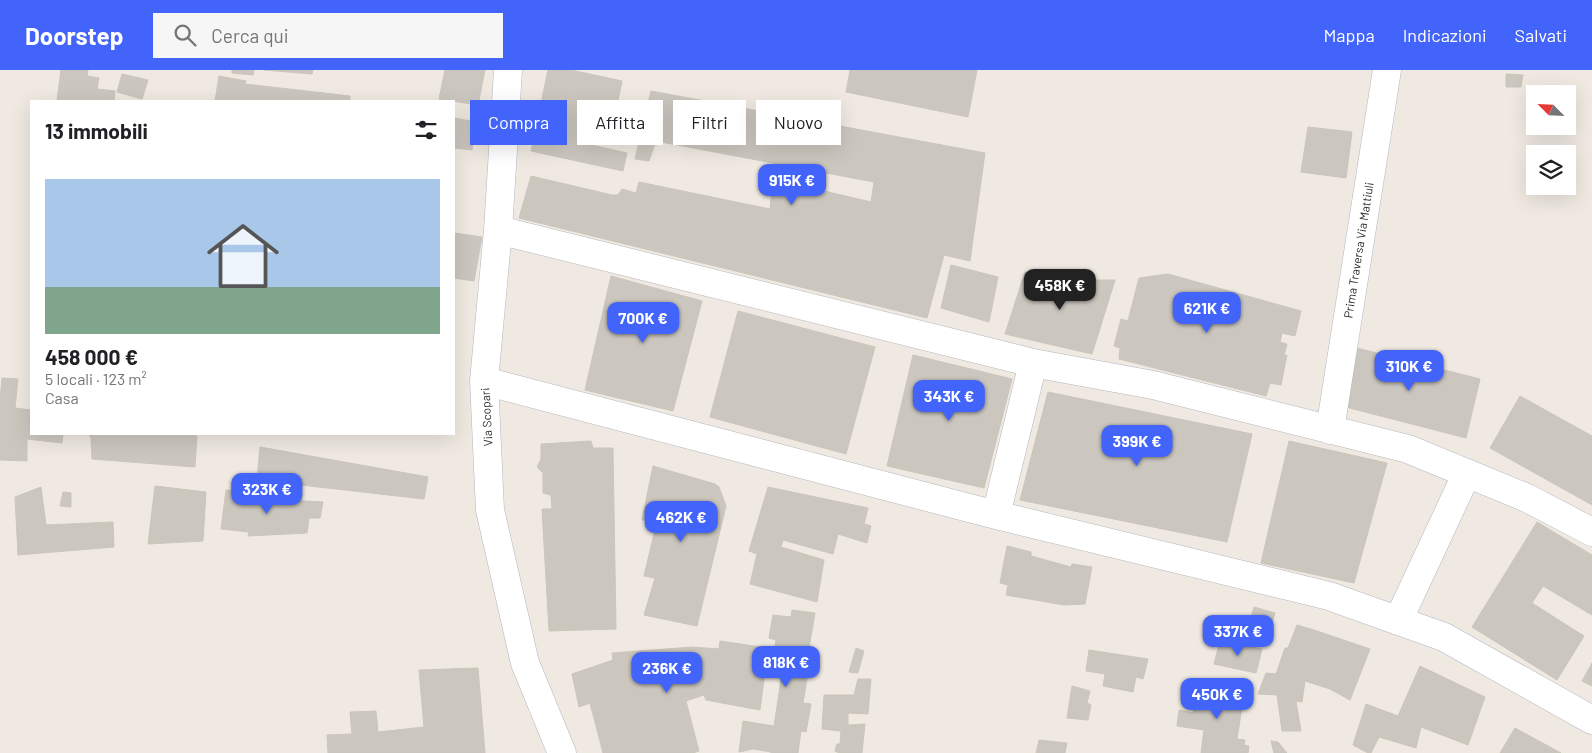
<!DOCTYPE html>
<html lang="it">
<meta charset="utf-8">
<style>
body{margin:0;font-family:Barlow,sans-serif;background:#f6f6f6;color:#202124;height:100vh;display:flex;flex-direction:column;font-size:19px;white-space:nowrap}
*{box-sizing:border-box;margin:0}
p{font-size:16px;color:#757577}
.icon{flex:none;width:28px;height:28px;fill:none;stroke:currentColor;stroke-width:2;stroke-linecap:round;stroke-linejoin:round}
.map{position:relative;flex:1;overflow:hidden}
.side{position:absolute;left:30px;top:30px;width:425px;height:335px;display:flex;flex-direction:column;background:#fff;border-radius:0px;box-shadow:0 5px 20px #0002}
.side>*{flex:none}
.hud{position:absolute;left:470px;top:30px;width:475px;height:45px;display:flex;gap:10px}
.needle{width:32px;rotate:294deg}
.buttons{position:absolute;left:1526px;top:15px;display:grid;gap:10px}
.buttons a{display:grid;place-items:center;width:50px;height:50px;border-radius:0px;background:#fff;box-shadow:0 5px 20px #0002;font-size:25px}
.price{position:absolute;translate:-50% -42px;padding:0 11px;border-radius:10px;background:#4264fb;color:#fff;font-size:16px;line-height:32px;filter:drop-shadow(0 1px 2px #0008)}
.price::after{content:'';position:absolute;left:50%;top:30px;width:15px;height:11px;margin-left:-8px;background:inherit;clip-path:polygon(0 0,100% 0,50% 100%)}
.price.on{background:#222;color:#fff}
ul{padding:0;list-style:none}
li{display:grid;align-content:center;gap:10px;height:265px;padding:0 15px}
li+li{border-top:1px solid #e0e0e0}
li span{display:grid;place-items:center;height:155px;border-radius:0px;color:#555}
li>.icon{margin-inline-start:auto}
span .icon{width:90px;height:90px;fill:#fffc;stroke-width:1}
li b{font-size:21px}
h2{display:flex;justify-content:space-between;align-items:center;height:60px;padding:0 15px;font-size:21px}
.pill{padding:0 18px;border-radius:0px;background:#fff;box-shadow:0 5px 20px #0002;font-size:18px;line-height:45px}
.pill.on{background:#4264fb;color:#fff}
header{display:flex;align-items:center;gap:30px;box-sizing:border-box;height:70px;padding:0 25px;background:#4264fb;color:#fff}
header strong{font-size:24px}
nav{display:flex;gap:28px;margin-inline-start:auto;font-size:18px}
.search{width:350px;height:45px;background:#f6f6f6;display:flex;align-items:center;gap:12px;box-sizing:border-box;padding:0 18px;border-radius:0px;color:#757577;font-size:19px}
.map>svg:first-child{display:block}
.building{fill:#cbc7bf;stroke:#cbc5ba}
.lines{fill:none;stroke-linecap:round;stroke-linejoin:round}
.minor-casing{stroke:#b4b7c1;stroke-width:29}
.minor{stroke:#fff;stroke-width:28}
.labels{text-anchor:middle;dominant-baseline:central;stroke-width:4;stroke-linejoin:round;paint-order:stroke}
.street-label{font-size:12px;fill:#2e2e2e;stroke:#fff}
</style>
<header>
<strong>Doorstep</strong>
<div class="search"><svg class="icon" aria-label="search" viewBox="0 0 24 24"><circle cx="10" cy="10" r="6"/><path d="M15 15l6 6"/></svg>Cerca qui</div>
<nav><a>Mappa</a><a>Indicazioni</a><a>Salvati</a></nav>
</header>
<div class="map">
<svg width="1592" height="683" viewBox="0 0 1592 683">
<rect width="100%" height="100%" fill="#efe9e1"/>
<path class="building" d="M61,0H88L87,6L99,8L97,19L115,21L114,31H57Z
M232,0H254L253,5L232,3Z
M264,0H313L312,4Z
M445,0H485L478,35L439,29Z
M548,0H571L622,11L616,41L593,36L591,49L596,51L591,75L627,83L623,101L531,81Z
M850,0H977L968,47L846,22Z
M122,4L148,10L142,29L117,22Z
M1506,4L1523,5L1521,17H1506Z
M219,6L246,11L245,14L350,26V31H215Z
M651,21L985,83L970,191L944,185L927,248L519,148L531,106L612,125H618L622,119L636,123L639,112L770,139L773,109L871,132L874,112L656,71L649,91L635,89Z
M454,48L476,52L472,80L454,78Z
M1308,57L1352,62L1346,108L1301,102Z
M454,163L482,167L474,211L454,208Z
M951,195L998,207L989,252L941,238Z
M1025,202L1083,212L1084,210H1115L1092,284L1005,264Z
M1168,204L1301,241L1295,266L1282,263L1280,272L1287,274L1284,285H1287L1281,315L1270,313L1266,326L1119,289L1120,278L1114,276L1121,249L1128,251L1139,208Z
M611,206L702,231L673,341L585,320Z
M738,241L875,277L846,384L710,347Z
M1353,277L1480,309L1466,368L1338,335Z
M913,285L1012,309L984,418L887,396Z
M2,308L18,309L15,338L31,340V364H63L62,373L27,369V391L0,390V330Z
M1048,322L1252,364L1227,472L1020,430Z
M1520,326L1592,366V435L1490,378Z
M89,364H180L197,366L195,397L92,389L91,368Z
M591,371L593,378H613L616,559L549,561L542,439H552L551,425L543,423V403L537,397L541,389V374Z
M1289,371L1387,393L1354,513L1261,493Z
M260,377L428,407L424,429L257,410Z
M653,396L715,414L719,417L726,436L697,556L644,545L655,508L644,506L657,451L642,450Z
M155,416L206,422L203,471L148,474Z
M41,417L46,455L113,452L114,477L18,485L15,427Z
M768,417L868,438L864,454L871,456L867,473L838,464L833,484L783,470L781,477L824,490L817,532L750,514L757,484L749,481Z
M226,420L253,422L252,428L323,432L320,448H309L307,463L248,466L249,462L221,459Z
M63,422L71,423V437L60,436Z
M1537,452L1592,485V545L1543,516L1532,533L1584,566L1557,610L1472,557Z
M1007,476L1031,482V486L1071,497L1072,494L1092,497L1085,534L1064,535L1006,525L1008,515L1000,513Z
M1254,537L1275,543L1267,570L1246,564Z
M792,540L815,543L805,601L808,603L803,633L811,634L806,662L801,661L798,683H771V682L753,679L739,682L743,651L774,656L783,597L772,595L776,570L769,568L773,545L791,547Z
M1297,555L1317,561L1370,579L1350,630L1330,619L1305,611L1302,632L1296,631L1301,661H1282L1277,625L1258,624L1266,603L1276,604L1285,578H1288Z
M720,571L768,578L760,640L706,630L704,625L686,631L699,681L693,683H603L590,633L579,637L572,604L613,590L612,583L692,577L719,579Z
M1220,571L1262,579L1256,603L1214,594Z
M856,578L864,581L858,603L849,602Z
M1089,580L1148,589L1143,609L1136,607L1133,622L1103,616L1105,604L1086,601Z
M1592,593V616L1582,611Z
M1420,596L1485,627L1468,675L1421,657L1416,678L1379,667L1371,683H1368L1353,675L1366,634L1398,646Z
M478,598L485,683H328L327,665L352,664L350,642L376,641L378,662L424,657L419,600Z
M858,609H871L868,644L848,643V655L865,654L862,683H839L835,681L837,674H840L841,661L822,659L824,625H854Z
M1200,615L1244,624L1237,669L1245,670L1244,675L1249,676L1248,683H1201L1204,660L1177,656L1179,640L1193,643Z
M1072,616L1090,621L1087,633L1091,635L1088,650L1067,648Z
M1515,658L1561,683H1500Z
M1039,670L1067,673L1065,683H1036Z
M1271,671L1278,672L1287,683H1274Z"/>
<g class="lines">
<defs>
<path id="minor" d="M508,0L498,160L484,311L490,440L525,593L562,683
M498,160L1033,293L1153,315L1408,379L1527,428L1592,462
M484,311L996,445L1329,526L1444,567L1592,650
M1330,360L1387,0
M996,445L1033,293
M1398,551L1467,403"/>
</defs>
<use href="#minor" class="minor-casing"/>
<use href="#minor" class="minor"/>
</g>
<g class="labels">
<g class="street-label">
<text transform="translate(1358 180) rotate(-81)">Prima Traversa Via Mattiuli</text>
<text transform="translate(486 347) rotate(-93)">Via Scopari</text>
</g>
</g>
</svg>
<div class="buttons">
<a><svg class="needle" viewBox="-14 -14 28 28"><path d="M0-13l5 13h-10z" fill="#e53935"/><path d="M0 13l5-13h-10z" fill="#757577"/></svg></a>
<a><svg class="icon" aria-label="layers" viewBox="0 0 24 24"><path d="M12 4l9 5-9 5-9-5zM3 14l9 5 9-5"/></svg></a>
</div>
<b class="price" style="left:792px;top:136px">915K €</b>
<b class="price on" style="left:1060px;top:241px">458K €</b>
<b class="price" style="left:1207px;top:264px">621K €</b>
<b class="price" style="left:643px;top:274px">700K €</b>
<b class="price" style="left:1409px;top:322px">310K €</b>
<b class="price" style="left:949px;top:352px">343K €</b>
<b class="price" style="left:1137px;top:397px">399K €</b>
<b class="price" style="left:267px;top:445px">323K €</b>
<b class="price" style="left:681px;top:473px">462K €</b>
<b class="price" style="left:1238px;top:587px">337K €</b>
<b class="price" style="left:786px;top:618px">818K €</b>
<b class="price" style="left:667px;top:624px">236K €</b>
<b class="price" style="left:1217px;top:650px">450K €</b>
<div class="hud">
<a class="pill on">Compra</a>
<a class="pill">Affitta</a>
<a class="pill">Filtri</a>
<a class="pill">Nuovo</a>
</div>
<section class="side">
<h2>13 immobili<svg class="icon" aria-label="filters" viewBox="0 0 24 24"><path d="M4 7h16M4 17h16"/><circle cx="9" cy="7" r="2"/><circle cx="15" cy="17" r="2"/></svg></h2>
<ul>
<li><span style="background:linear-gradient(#a9c7e8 70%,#7fa58c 0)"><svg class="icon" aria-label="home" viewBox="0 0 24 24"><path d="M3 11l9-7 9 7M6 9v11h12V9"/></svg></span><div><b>458 000 €</b><p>5 locali · 123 m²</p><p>Casa</p></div></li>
</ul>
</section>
</div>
